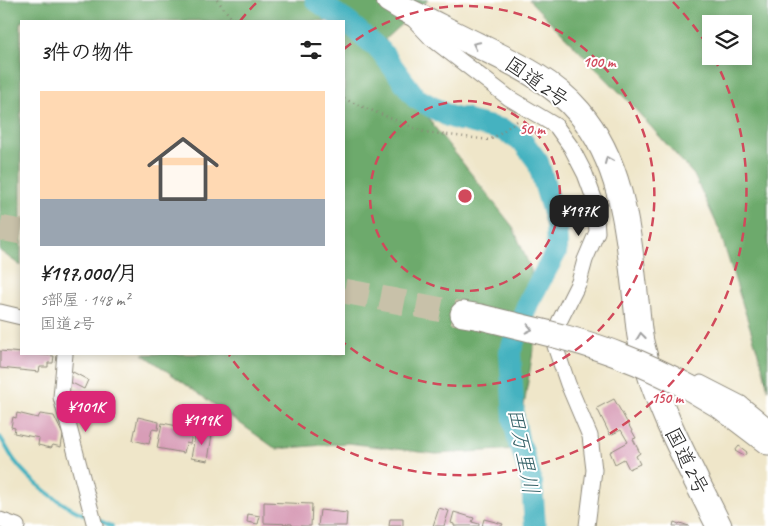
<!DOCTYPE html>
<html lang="ja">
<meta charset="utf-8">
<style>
body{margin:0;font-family:Caveat,"Klee One",sans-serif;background:#f2f2f2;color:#222;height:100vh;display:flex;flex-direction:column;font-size:19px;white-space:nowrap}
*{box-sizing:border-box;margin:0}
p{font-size:16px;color:#767676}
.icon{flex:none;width:28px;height:28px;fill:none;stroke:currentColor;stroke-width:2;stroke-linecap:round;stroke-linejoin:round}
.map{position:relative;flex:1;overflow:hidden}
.sheet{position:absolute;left:20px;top:20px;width:325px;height:335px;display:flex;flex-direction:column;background:#fff;border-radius:0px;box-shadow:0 2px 8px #0003}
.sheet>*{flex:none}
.controls{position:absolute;left:702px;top:15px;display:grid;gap:10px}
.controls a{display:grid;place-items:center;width:50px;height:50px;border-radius:0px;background:#fff;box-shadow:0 2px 8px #0003;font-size:25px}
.price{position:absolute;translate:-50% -42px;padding:0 11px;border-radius:10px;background:#db2777;color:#fff;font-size:16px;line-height:32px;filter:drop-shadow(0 1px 2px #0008)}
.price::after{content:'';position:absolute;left:50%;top:30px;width:15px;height:11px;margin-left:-8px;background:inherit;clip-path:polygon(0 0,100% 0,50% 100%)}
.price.on{background:#222;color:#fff}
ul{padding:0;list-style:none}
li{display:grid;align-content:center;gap:10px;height:265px;padding:0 20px}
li+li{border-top:1px solid #e0e0e0}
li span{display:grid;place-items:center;height:155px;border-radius:0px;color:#555}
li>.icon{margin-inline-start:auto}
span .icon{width:90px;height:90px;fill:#fffc;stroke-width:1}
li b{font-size:21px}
h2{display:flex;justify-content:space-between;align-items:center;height:60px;padding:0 20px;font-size:21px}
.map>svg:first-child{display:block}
.forest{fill:#6daa6c;stroke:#4c6a4c;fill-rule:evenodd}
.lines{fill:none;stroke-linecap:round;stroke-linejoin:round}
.stream{stroke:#44b2c0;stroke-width:4}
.river{stroke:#44b2c0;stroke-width:22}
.building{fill:#d89db7}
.trunk-tunnel{stroke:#c8c1a9;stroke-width:25;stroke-dasharray:25 12;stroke-linecap:butt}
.pedestrian-casing{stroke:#8d887a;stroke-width:13}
.minor-casing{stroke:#8d887a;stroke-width:17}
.trunk-casing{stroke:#8d887a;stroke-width:27}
.path{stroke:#8d887a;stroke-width:2.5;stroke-dasharray:1 4;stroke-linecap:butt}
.pedestrian{stroke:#fff;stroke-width:11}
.minor{stroke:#fff;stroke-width:15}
.trunk{stroke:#fff;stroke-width:25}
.trunk-bridge-casing{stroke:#8d887a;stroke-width:27;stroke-linecap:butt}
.trunk-bridge{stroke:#fff;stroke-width:25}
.oneway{stroke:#a0a0a0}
.ring{fill:none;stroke:#d1495b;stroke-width:2.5;stroke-dasharray:9 6}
.labels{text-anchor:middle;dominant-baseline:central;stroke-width:4;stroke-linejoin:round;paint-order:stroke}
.street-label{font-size:21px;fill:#2b2b2b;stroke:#fff}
.water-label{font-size:22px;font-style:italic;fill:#356167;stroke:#fff}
.centre{fill:#d1495b;stroke:#fff;stroke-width:2.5}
.ring-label{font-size:15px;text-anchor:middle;font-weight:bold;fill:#d1495b;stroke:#fff;stroke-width:4;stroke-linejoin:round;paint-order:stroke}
</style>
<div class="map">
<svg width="768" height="526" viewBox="0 0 768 526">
<rect width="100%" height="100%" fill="#fff"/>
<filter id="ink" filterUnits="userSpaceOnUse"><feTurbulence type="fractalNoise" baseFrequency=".02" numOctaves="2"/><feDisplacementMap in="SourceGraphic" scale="10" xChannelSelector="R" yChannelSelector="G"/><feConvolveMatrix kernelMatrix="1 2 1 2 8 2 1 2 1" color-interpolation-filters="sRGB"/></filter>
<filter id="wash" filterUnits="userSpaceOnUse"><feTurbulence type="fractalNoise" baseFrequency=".0096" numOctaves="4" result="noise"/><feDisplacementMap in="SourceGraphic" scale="20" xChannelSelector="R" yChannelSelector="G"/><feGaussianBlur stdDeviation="1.12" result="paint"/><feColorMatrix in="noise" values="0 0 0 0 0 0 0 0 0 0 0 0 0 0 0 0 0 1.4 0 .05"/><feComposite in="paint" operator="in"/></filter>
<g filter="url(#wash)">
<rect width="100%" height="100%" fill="#efe6c9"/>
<path class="forest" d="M0,0H428L385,39L433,125L513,227L531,270L535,339L517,449L436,454L348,443L276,449L143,354H344V21H21V266L0,251Z
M529,0H768V390L764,372L719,229L694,175L627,100ZM711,24H744V56H711Z"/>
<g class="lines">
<path class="stream" d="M0,437C5,444 9,453 14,460C30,482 62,506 87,516
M98,520L112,526"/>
<path class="river" d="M316,0L350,24L381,51L416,98L448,116L460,120L464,118L466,121L503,130L523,142L538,162L556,223L557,247L556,252L528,303L510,352L514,419L519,444L522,449L532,484L535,526"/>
</g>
<g id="blocks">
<path class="building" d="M0,351L54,356L53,363H48V367H40L39,372L0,368Z
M73,372L88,380L84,389L68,381Z
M614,399L636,438L633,439L640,453L636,456L640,464L629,469L624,459L615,464L610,452L628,442L621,430L610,435L597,408Z
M17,413L38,418L40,414L54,416L63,435L61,447L53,445L51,448L38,445L39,438L14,433L15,428L11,427L13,417L16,418Z
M138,417L159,422L158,430L152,429L149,444L133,440Z
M162,423L193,429L190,444L186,443L184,453L157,448Z
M196,431L212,434L208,461L191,458Z
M739,446L747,452L744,456L735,451Z
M264,502L312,504L311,526H292V524L264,523Z
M439,508L449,511L444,526H433Z
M320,510L347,513L346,526H318Z
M454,512L474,518L472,522L479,524V526H454V524L451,523Z
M248,514L260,516L258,524L247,522Z
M390,519H403V526H389Z
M484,519L503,524L502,526H482Z
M674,522L679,524L680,523L689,526H673Z"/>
</g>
</g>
<g filter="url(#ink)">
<use href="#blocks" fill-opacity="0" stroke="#8d887a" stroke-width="1"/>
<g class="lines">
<path class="trunk-tunnel" d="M0,228L21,232
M344,291L463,314"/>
<defs>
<path id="pedestrian" d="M701,381L742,402L768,423"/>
<path id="minor" d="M414,20L431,38L509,98L556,126L571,147L585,174L595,201L597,232L585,260L579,282L557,326L555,346L568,384L590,436L594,470L587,526
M0,312L21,317
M65,354L61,397L95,526
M0,520L17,526"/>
<path id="trunk" d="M389,0L404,9C429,21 454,34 479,46C514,63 553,81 579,112C624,165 628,234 636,301C638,315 638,331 642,346C657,409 690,467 719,526
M463,314L481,317
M690,388L722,407L768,442"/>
</defs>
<use href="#pedestrian" class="pedestrian-casing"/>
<use href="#minor" class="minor-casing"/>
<use href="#trunk" class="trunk-casing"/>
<path class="path" d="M217,0L234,21
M344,99L424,132L490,140L520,119"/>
<use href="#pedestrian" class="pedestrian"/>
<use href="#minor" class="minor"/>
<use href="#trunk" class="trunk"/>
<defs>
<path id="trunk-bridge" d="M481,317C528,329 576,338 621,356C645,365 668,376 690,388"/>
</defs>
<use href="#trunk-bridge" class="trunk-bridge-casing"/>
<use href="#trunk-bridge" class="trunk-bridge"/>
</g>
<defs><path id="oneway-chevron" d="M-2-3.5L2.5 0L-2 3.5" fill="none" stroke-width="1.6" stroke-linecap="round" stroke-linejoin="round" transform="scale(1.25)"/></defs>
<g class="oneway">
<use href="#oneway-chevron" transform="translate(476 45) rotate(-154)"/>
<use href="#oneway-chevron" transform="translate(608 160) rotate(-113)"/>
<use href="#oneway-chevron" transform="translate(529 329) rotate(13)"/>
<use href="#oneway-chevron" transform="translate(641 336) rotate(-97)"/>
</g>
</g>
<g class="ring">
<circle cx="465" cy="196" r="95"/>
<path d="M344 49A190 190 0 1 1 344 343"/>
<path d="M240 21A285 285 0 0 1 257 2M673 2A285 285 0 0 1 711 51M714 58A285 285 0 0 1 229 355"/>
</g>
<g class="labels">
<g class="street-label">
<text transform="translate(537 82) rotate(35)">国道2号</text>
<text transform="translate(687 461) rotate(64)">国道2号</text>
</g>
<g class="water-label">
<text transform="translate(523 451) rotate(79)">田万里川</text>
</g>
</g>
<circle cx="465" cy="196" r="8" class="centre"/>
<g class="ring-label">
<text x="599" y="67">100 m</text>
<text x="532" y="134">50 m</text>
<text x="667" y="403">150 m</text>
</g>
</svg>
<div class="controls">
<a><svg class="icon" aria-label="layers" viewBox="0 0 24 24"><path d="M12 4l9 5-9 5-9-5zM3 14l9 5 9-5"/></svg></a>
</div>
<b class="price on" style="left:579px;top:237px">¥197K</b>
<b class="price" style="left:86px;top:433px">¥101K</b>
<b class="price" style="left:202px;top:446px">¥119K</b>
<section class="sheet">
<h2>3件の物件<svg class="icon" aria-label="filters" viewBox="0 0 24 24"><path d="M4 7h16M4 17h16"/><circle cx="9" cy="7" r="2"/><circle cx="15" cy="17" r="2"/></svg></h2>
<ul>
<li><span style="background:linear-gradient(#ffd9b3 70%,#9aa5b1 0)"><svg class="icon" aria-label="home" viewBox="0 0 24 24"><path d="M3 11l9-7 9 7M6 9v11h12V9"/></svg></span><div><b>¥197,000/月</b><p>5部屋 · 148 m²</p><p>国道2号</p></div></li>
</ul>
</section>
</div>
